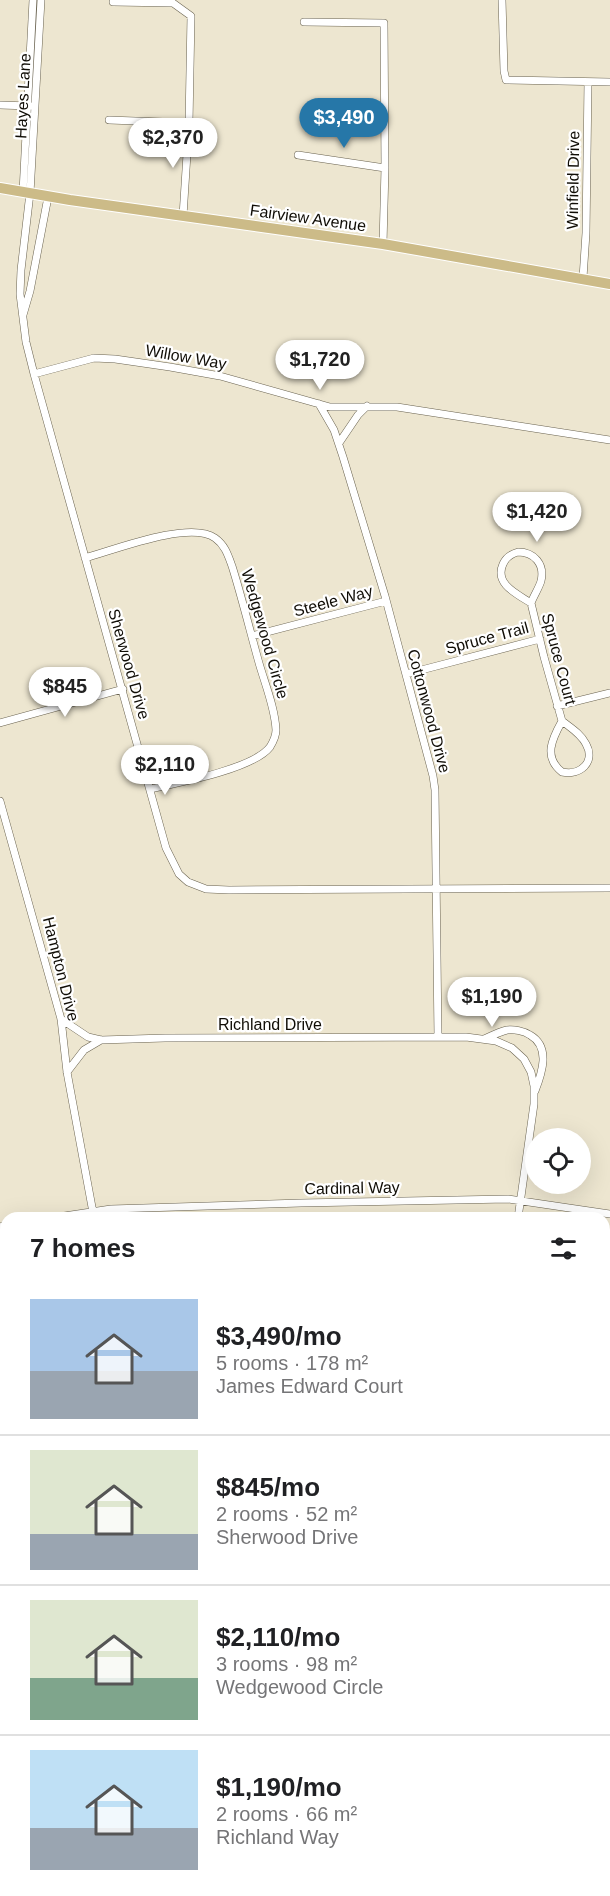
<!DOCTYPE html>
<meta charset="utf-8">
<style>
body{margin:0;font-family:Helvetica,sans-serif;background:#f2f2f2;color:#202124;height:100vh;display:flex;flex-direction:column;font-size:22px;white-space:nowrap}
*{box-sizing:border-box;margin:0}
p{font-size:20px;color:#757577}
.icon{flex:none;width:33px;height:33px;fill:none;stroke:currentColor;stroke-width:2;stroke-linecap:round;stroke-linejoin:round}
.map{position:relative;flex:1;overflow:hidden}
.sheet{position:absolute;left:0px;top:1212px;width:610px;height:684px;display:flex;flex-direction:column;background:#fff;border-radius:18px 18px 0 0;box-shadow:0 6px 24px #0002}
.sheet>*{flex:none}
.tools{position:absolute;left:525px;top:1128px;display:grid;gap:12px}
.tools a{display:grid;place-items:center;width:66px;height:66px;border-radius:50%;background:#fff;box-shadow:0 6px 24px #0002;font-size:30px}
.price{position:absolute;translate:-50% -51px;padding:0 14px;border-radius:21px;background:#fff;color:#222;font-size:20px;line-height:39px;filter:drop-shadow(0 2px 3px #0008)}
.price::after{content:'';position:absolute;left:50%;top:36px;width:18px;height:14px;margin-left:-9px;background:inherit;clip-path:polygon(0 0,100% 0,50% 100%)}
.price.current{background:#2677a8;color:#fff}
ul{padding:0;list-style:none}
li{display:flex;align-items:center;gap:18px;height:150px;padding:0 30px}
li+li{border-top:2px solid #e0e0e0}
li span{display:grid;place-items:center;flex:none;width:168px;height:120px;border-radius:0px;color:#555}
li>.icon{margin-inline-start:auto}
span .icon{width:72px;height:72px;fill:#fffc;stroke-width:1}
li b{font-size:26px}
h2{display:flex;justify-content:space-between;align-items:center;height:72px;padding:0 30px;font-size:26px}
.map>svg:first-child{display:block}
.grass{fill:url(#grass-dots)}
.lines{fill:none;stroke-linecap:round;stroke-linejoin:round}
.street-casing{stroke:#69624f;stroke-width:8}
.primary-casing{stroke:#fff;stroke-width:12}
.street{stroke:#fff;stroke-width:7}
.primary{stroke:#cb8;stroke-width:10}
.labels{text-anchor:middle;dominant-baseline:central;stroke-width:4.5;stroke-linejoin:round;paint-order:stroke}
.street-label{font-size:16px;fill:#100d06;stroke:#fff}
</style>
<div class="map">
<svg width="610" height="1896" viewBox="0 0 610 1896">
<defs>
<pattern id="grass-dots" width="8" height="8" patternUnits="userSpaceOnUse" patternTransform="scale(1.5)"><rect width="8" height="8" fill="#e0cd96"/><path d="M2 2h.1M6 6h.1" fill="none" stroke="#bfaf80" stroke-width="1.8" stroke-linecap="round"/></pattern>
</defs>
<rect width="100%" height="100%" fill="#ede6d0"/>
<path class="grass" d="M605,1702L610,1716V1896H216L218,1890H604Z"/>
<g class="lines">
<defs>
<path id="street" d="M41,0L30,193L21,270L20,294L26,342L34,374L166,848L179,874L188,882L206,889L229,890L610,888
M502,0L504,71L506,80L610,82
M113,2L173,3L191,16L189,123L183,216
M304,22L384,23L385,168L383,244
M0,105L30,106
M109,120L189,123
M298,155L385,168
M23,192L33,0
M583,278L586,233L588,82
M23,315L30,291L48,197
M34,374L94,358L115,359L170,367L220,376L330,407H397L610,440
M319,404L334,430L343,457L385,596L433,776L435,790L438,1037
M339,443L358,415L367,406
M518,552C534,552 545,564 541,581C539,588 534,595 531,603C517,594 494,584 503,564C506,557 511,554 518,552Z
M85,558C114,550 190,520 215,538C225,545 228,555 232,566C242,598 250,631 259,663C265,684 275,708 276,730C276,736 273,742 270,747C253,769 178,783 150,789
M531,603L544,657L562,721
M252,636L386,601
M406,674L540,639
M557,706L610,693
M562,721C571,728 581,734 586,744C596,762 580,776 562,772C543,757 552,739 562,721Z
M0,723L123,689
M0,801L61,1019L67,1072L94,1218
M61,1019L88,1037L101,1040L165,1038L466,1037L496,1041L512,1048L524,1059L531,1072L534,1086V1104L518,1218
M484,1039C491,1036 499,1032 507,1030C514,1029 524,1031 530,1035C551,1047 542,1073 535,1091
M67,1072L84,1050L101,1040
M51,1218L111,1209L301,1203L508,1199L610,1214
M0,1227L6,1225
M0,1410L6,1440
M604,1529L610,1530
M0,1543H6
M0,1725L6,1724
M8,1890L27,1896"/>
<path id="primary" d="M0,188L70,200L383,244L610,284"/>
</defs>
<use href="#street" class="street-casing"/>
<use href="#primary" class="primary-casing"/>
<use href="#street" class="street"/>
<use href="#primary" class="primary"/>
</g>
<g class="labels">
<g class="street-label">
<text transform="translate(23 96) rotate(-87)">Hayes Lane</text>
<text transform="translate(573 180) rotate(-89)">Winfield Drive</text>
<text transform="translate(308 218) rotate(8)">Fairview Avenue</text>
<text transform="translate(186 357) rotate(10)">Willow Way</text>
<text transform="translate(333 601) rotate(-15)">Steele Way</text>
<text transform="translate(265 634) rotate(74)">Wedgewood Circle</text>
<text transform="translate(487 638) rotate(-15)">Spruce Trail</text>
<text transform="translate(559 659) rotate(75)">Spruce Court</text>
<text transform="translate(129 664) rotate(74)">Sherwood Drive</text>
<text transform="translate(429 711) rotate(75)">Cottonwood Drive</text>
<text transform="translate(61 969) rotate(76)">Hampton Drive</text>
<text x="270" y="1024">Richland Drive</text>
<text transform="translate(352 1188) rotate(-1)">Cardinal Way</text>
</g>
</g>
</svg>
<div class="tools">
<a><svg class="icon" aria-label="locate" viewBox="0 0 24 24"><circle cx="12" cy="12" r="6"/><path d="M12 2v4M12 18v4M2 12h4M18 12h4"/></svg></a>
</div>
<b class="price current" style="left:344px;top:149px">$3,490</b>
<b class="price" style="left:173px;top:169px">$2,370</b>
<b class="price" style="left:320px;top:391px">$1,720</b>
<b class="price" style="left:537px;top:543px">$1,420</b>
<b class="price" style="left:65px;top:718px">$845</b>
<b class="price" style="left:165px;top:796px">$2,110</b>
<b class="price" style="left:492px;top:1028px">$1,190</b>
<section class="sheet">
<h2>7 homes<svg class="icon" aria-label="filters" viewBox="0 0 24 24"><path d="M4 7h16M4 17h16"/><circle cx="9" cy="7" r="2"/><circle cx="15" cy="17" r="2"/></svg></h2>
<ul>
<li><span style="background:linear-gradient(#a9c7e8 60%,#9aa5b1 0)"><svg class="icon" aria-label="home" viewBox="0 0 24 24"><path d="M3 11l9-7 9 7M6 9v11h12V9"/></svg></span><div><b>$3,490/mo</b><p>5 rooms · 178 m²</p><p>James Edward Court</p></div></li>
<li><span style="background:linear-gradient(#dfe7d0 70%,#9aa5b1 0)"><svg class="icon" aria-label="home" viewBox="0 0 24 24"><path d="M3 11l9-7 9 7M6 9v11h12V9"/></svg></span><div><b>$845/mo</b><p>2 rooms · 52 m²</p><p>Sherwood Drive</p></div></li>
<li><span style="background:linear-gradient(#dfe7d0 65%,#7fa58c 0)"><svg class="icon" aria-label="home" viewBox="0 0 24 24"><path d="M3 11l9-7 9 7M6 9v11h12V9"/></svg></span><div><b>$2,110/mo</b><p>3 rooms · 98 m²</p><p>Wedgewood Circle</p></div></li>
<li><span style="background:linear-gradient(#bfe0f5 65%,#9aa5b1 0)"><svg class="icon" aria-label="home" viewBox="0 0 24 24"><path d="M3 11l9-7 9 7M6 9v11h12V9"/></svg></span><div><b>$1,190/mo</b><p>2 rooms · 66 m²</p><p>Richland Way</p></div></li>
</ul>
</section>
</div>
